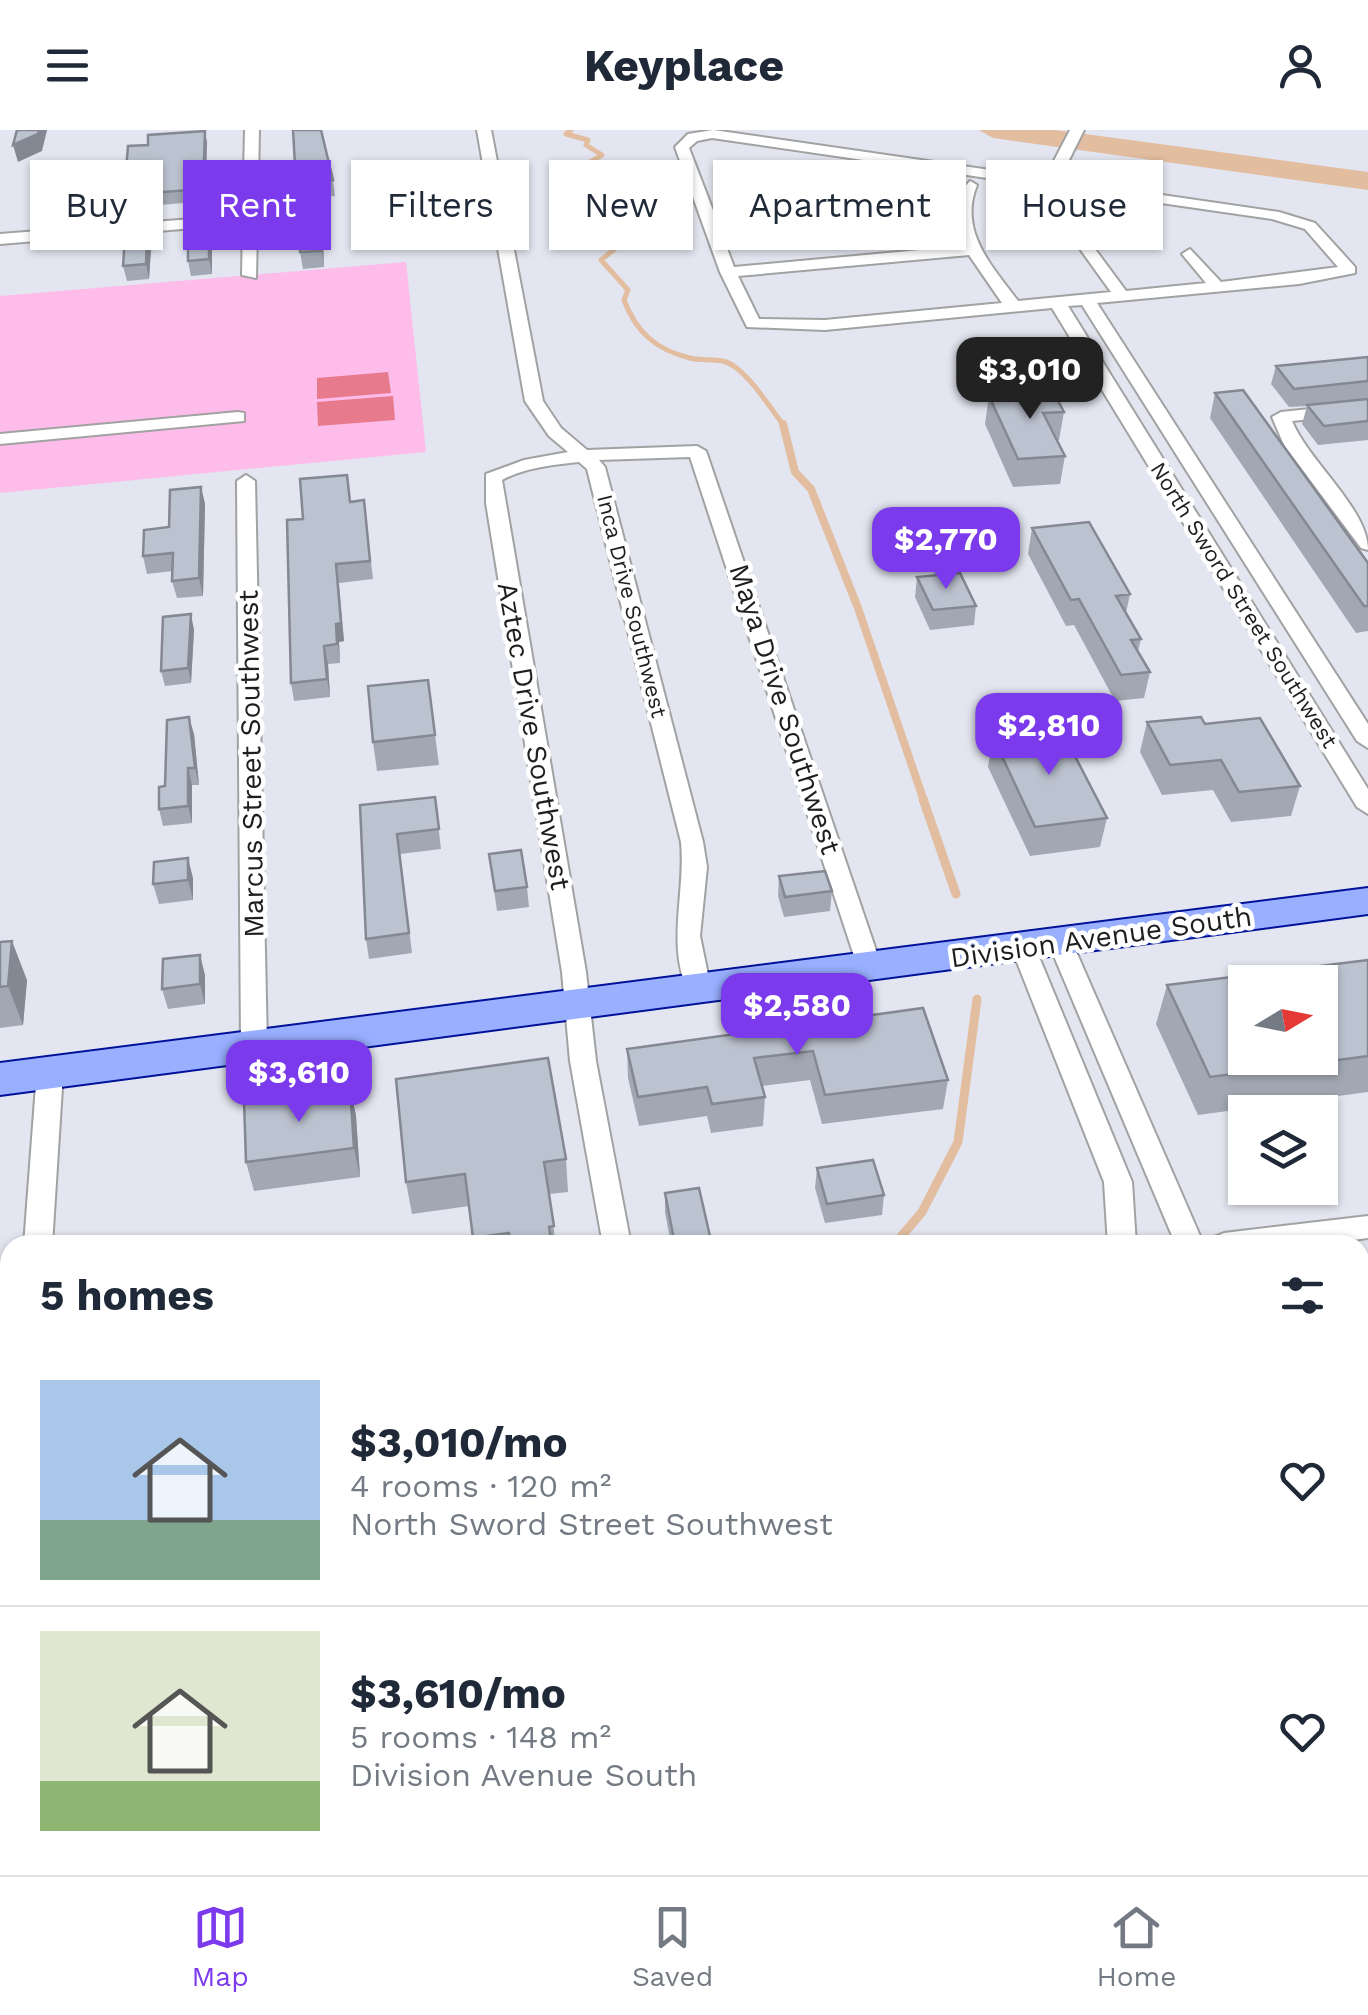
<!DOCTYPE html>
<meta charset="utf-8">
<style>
body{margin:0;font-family:"Work Sans",sans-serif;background:#f6f6f7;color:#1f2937;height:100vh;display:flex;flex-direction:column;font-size:38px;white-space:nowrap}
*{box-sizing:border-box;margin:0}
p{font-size:32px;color:#747a83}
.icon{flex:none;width:55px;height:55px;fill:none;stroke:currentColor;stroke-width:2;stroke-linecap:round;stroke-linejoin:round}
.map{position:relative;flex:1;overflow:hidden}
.drawer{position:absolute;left:0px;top:1105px;width:1370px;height:640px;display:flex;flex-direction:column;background:#fff;border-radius:30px 30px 0 0;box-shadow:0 2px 8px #0004}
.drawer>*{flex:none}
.top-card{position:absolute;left:30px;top:30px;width:1310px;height:90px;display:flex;gap:20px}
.needle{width:65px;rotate:80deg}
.tools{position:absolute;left:1228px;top:835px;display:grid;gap:20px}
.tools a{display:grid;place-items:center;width:110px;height:110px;border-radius:0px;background:#fff;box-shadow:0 2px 8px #0004;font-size:50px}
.price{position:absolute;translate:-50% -85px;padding:0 22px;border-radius:20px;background:#7c3aed;color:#fff;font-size:32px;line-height:65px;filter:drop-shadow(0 2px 5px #0008)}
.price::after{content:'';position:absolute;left:50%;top:60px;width:30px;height:22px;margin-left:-15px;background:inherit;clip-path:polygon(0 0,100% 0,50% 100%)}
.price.on{background:#222;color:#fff}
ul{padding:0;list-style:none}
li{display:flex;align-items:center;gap:30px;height:250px;padding:0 40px}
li+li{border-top:2px solid #e0e1e3}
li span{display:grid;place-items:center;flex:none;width:280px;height:200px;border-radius:0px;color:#555}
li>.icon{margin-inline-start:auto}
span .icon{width:120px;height:120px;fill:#fffc;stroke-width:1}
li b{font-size:42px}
h2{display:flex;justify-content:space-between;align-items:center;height:120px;padding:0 40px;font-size:42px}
.pill{padding:0 35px;border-radius:0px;background:#fff;box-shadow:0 2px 8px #0004;font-size:35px;line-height:90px}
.pill.on{background:#7c3aed;color:#fff}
header{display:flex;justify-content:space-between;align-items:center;height:130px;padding:0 40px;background:#fff;font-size:45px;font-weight:700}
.tabs{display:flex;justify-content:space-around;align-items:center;height:140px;border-top:2px solid #e0e1e3;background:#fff;font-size:28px;color:#747a83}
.tabs a{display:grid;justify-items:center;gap:5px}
.tabs .on{color:#7c3aed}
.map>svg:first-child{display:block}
.park{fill:#febceb}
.pitch{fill:#e77a8c}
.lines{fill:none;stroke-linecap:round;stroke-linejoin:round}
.stream-far3{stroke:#e2bd9f;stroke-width:5}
.stream-far2{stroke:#e2bd9f;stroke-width:8}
.stream-far1{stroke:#e2bd9f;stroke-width:9}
.stream{stroke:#e2bd9f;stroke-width:11}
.river{fill:#e2bd9f;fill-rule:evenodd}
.minor-casing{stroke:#a2a2a2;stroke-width:4}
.primary-casing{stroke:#001298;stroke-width:4}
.minor{fill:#fff;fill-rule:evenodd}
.primary{fill:#99afff;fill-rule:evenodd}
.wall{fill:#a2a8b3}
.shaded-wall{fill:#848892}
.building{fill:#bcc3d0;stroke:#848892;stroke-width:2.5;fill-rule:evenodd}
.labels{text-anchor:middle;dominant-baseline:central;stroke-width:9;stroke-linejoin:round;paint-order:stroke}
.far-street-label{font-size:22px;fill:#1e1e1e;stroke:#fff}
.street-label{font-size:28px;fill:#1e1e1e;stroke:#fff}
</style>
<header><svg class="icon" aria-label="menu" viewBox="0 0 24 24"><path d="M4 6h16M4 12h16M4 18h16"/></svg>Keyplace<svg class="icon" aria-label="person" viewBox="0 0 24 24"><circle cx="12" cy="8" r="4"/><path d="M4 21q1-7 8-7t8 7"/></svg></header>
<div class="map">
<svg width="1368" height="1745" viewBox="0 0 1368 1745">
<rect width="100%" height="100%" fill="#e3e5f0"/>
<path class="park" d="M406,132L426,322L0,363V166Z"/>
<path class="pitch" d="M388,242L391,263L317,269V248Z
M393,266L395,290L318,296L317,272Z"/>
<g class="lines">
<path class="stream-far3" d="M571,0L566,4L588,10L586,15L602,25L582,37L610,60L595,67L602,80L594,105L616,118L601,130L628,160L624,170C636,202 656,220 690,228C706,232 721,226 735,237C754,251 770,278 785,297"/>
<path class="stream-far2" d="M783,294L795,342L811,359L858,478L924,671"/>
<path class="stream-far1" d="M923,669L956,764
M894,1115L922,1082L958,1012L977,869"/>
<path class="stream" d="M429,1745L436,1735"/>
<path class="river" d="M979,0H1055L1368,42V60L993,8Z"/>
<defs>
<path id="minor" d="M245,0H259L256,148L242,145L243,94L0,114V104L243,85Z
M477,0H491L543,271L561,298L587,320L697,316L706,321L882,838L870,847L858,838L690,327L599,330L605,337L703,712L707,737L700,806L711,859L708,865H690C665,818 686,763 681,712L587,339L579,332C553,335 526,337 502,350L586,842L596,931L631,1115H603L570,931L562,842L486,373V344L524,330L568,322L549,306L525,271Z
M713,0L1045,48L1070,0H1084L1059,50L1279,82L1315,93L1355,137V143L1299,154L1097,173L1368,594V618L1357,611L1082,175L1068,176L1368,659V684L1357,677L1052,178L825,200L747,197L720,142L675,17L688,4ZM712,8L1042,56L1047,73L1111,162L1018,171C992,136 958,101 977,55L970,51L959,63L714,83L689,18L697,11ZM1057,58L1272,89L1305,99L1338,137L1221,152L1190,119L1182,124L1206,153L1126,161L1061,73ZM956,72L955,87L964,116L734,137L717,92ZM969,125L1002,173L825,190L759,189L738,146Z
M1368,273V283L1292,291C1309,332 1368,379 1368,420L1361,418L1284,315L1272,287L1281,282Z
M238,282L244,283V291L0,314V304Z
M246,345L255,351L267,916L263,923H245L241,916L237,351Z
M1060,803L1072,812L1204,1115H1176L1048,812Z
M1023,808L1035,817L1132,1052L1136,1115H1108L1104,1052L1011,817Z
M50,932L59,935L63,942L52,1115H24L37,942L41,935Z
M1368,1086V1108L1315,1115H1210L1214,1107L1224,1103Z
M10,1525V1704L0,1708V1529Z
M1360,1720L1368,1725V1745H1340L1336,1735H1360Z"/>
<path id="primary" d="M1368,758V784L0,965V933Z"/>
</defs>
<use href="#minor" class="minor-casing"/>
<use href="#primary" class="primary-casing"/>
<use href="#minor" class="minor"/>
<use href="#primary" class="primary"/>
</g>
<path class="wall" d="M293,0L333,50L335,66L321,67L324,137L303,139L300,122Z
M205,1L207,13L205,71L127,78L124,65L148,15Z
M212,114V144L191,146L188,131Z
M151,119L149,149L127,151L123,136Z
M1368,227V310L1318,315L1302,294L1307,276L1289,277L1271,254L1276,236Z
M1026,258L1064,282L1059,310H1057L1065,326L1060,354L1013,357L985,294L989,266L1025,264Z
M1215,263L1368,433V501L1356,503L1210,288Z
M201,357L205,374L203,466L177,468L172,451L173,441L147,444L143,426Z
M364,370L373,449L339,453L344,511L339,512L340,533L328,534L330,567L294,571L291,553L303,389L351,372Z
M1032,398L1130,464L1126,483L1141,509L1138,521L1150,542L1144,568L1115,571L1074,495L1066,496L1028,424Z
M917,447L976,476L974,495L930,500L915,467Z
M194,500L191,553L165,556L161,541Z
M428,550L439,635L377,641L373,612Z
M1147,592L1205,594L1300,656L1291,686L1231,692L1213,660L1162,665L1140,622Z
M194,604L199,655H192V693L163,696L159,679L165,656Z
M993,607L1107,688L1100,717L1030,726L988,637Z
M435,667L441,719L400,724L412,823L369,829L366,809L360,675Z
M489,724L527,757L529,777L497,781Z
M779,746L832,761L830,781L784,787L778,766Z
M193,748V770L159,774L153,754Z
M0,812L27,850L23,895L0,898Z
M1368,830V962L1198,985L1156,894L1167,855Z
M205,845V874L168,879L162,859Z
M923,878L948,950L943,979L822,994L810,950L762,956L765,967L763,996L711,1003L707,986L639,996L628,948L627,919Z
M350,957L356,986L360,1047L254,1061L246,1032Z
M566,1029L568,1062L549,1064L556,1115H474L469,1076L412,1084L406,1052Z
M817,1038L884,1065L882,1085L825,1093L815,1058Z
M665,1063L712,1115H671L665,1082Z
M88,1735H179V1738L140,1745H95Z"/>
<path class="shaded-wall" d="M39,0H47L42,21L18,32L13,15Z
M205,1L207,13L205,71L203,59Z
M318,51L321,67L324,137L322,121Z
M209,99L212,114V144L209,129Z
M147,104L151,119L149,149L146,134Z
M201,357L205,374L203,466L199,448Z
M336,434L344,511L339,512L340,533L336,494Z
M191,484L194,500L191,553L188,538Z
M324,516L328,534L330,567L327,549Z
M189,587L194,604L199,655L195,638Z
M188,638L192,655V693L188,676Z
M188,728L193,748V770L188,750Z
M12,811L27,850L23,895L8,856Z
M200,825L205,845V874L200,854Z
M350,957L356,986L360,1047L354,1018Z"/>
<path class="building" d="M17,0H39L38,4L13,15Z
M293,0H321L333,50L318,51L322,121L300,122Z
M205,1L203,59L124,65L128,16L148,15V5Z
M209,99V129L188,131V100Z
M147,104L146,134L123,136L125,106Z
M1368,227V251L1294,259L1276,236Z
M1050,256L1064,282L1043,283L1065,326L1018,329L989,266L1030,264L1026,258Z
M1243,260L1368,433V476H1364L1215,263Z
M1368,269V291L1324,296L1307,275Z
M347,345L350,372L364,370L370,431L336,434L341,493L336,494L337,514L324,516L327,549L291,553L287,390L303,389L300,349Z
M201,357L199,448L172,451L173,423L143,426L144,400L169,397L170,360Z
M1089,392L1130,464L1116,466L1141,509L1131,510L1150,542L1121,545L1079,469L1071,470L1032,398Z
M960,443L976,476L933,480L917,447Z
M191,484L188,538L161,541L163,487Z
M428,550L435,605L373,612L368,556Z
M189,587L195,638H188V676L159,679V657L165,656L167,590Z
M1201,587L1205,594L1260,588L1300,656L1239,662L1221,630L1170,635L1147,592Z
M1061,599L1107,688L1035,697L993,607Z
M435,667L439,699L397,704L409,803L366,809L360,675Z
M521,720L527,757L495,761L489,724Z
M188,728V750L153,754L154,732Z
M825,741L832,761L785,767L779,746Z
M12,811L8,856L0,857V812Z
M200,825V854L162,859L163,829Z
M1368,830V926L1210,947L1167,855ZM1245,852H1320V928H1245Z
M923,878L948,950L825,965L813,921L754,928L765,967L712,974L707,957L638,967L627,919Z
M548,928L566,1029L544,1032L554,1096L549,1097L552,1115H510L509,1103L473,1108L465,1044L406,1052L396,949Z
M350,957L354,1018L246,1032L244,971Z
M873,1030L884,1065L827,1074L817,1038Z
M699,1058L712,1115H675L665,1063Z"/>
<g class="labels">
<g class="far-street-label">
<text transform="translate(1244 475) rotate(58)">North Sword Street Southwest</text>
<text transform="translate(632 476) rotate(76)">Inca Drive Southwest</text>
</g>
<g class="street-label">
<text transform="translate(785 579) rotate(72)">Maya Drive Southwest</text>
<text transform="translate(534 606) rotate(80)">Aztec Drive Southwest</text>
<text transform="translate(251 634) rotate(-91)">Marcus Street Southwest</text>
<text transform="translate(1101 807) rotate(-8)">Division Avenue South</text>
</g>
</g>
</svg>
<div class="tools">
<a><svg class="needle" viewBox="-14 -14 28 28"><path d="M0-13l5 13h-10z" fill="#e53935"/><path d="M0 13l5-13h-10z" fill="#747a83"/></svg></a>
<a><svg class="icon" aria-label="layers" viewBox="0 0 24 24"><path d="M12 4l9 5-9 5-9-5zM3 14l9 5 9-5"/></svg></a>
</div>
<b class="price on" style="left:1030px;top:292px">$3,010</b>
<b class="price" style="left:946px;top:462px">$2,770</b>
<b class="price" style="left:1049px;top:648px">$2,810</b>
<b class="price" style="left:797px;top:928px">$2,580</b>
<b class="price" style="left:299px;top:995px">$3,610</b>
<div class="top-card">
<a class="pill">Buy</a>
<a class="pill on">Rent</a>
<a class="pill">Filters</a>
<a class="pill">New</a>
<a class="pill">Apartment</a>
<a class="pill">House</a>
</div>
<section class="drawer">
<h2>5 homes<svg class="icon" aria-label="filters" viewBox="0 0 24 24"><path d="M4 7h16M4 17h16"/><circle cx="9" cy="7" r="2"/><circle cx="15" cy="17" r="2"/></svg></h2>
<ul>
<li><span style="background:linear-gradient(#a9c7e8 70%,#7fa58c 0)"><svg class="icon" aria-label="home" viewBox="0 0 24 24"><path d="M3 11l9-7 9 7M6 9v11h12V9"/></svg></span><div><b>$3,010/mo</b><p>4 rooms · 120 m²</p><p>North Sword Street Southwest</p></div><svg class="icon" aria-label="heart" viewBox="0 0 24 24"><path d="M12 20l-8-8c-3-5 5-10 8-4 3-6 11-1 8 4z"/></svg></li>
<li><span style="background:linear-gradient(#dfe7d0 75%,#8fb573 0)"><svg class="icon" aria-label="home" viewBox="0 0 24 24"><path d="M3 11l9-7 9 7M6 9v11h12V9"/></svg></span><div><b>$3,610/mo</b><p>5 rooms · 148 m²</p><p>Division Avenue South</p></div><svg class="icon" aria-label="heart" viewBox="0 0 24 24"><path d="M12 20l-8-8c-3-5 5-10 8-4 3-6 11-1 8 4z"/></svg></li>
</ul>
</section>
</div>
<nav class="tabs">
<a class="on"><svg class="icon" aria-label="map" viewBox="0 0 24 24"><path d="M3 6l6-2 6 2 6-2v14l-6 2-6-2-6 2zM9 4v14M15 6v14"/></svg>Map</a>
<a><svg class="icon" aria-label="saved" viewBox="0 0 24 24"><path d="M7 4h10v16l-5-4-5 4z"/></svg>Saved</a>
<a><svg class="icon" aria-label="home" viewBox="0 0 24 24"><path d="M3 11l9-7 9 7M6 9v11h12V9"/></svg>Home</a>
</nav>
